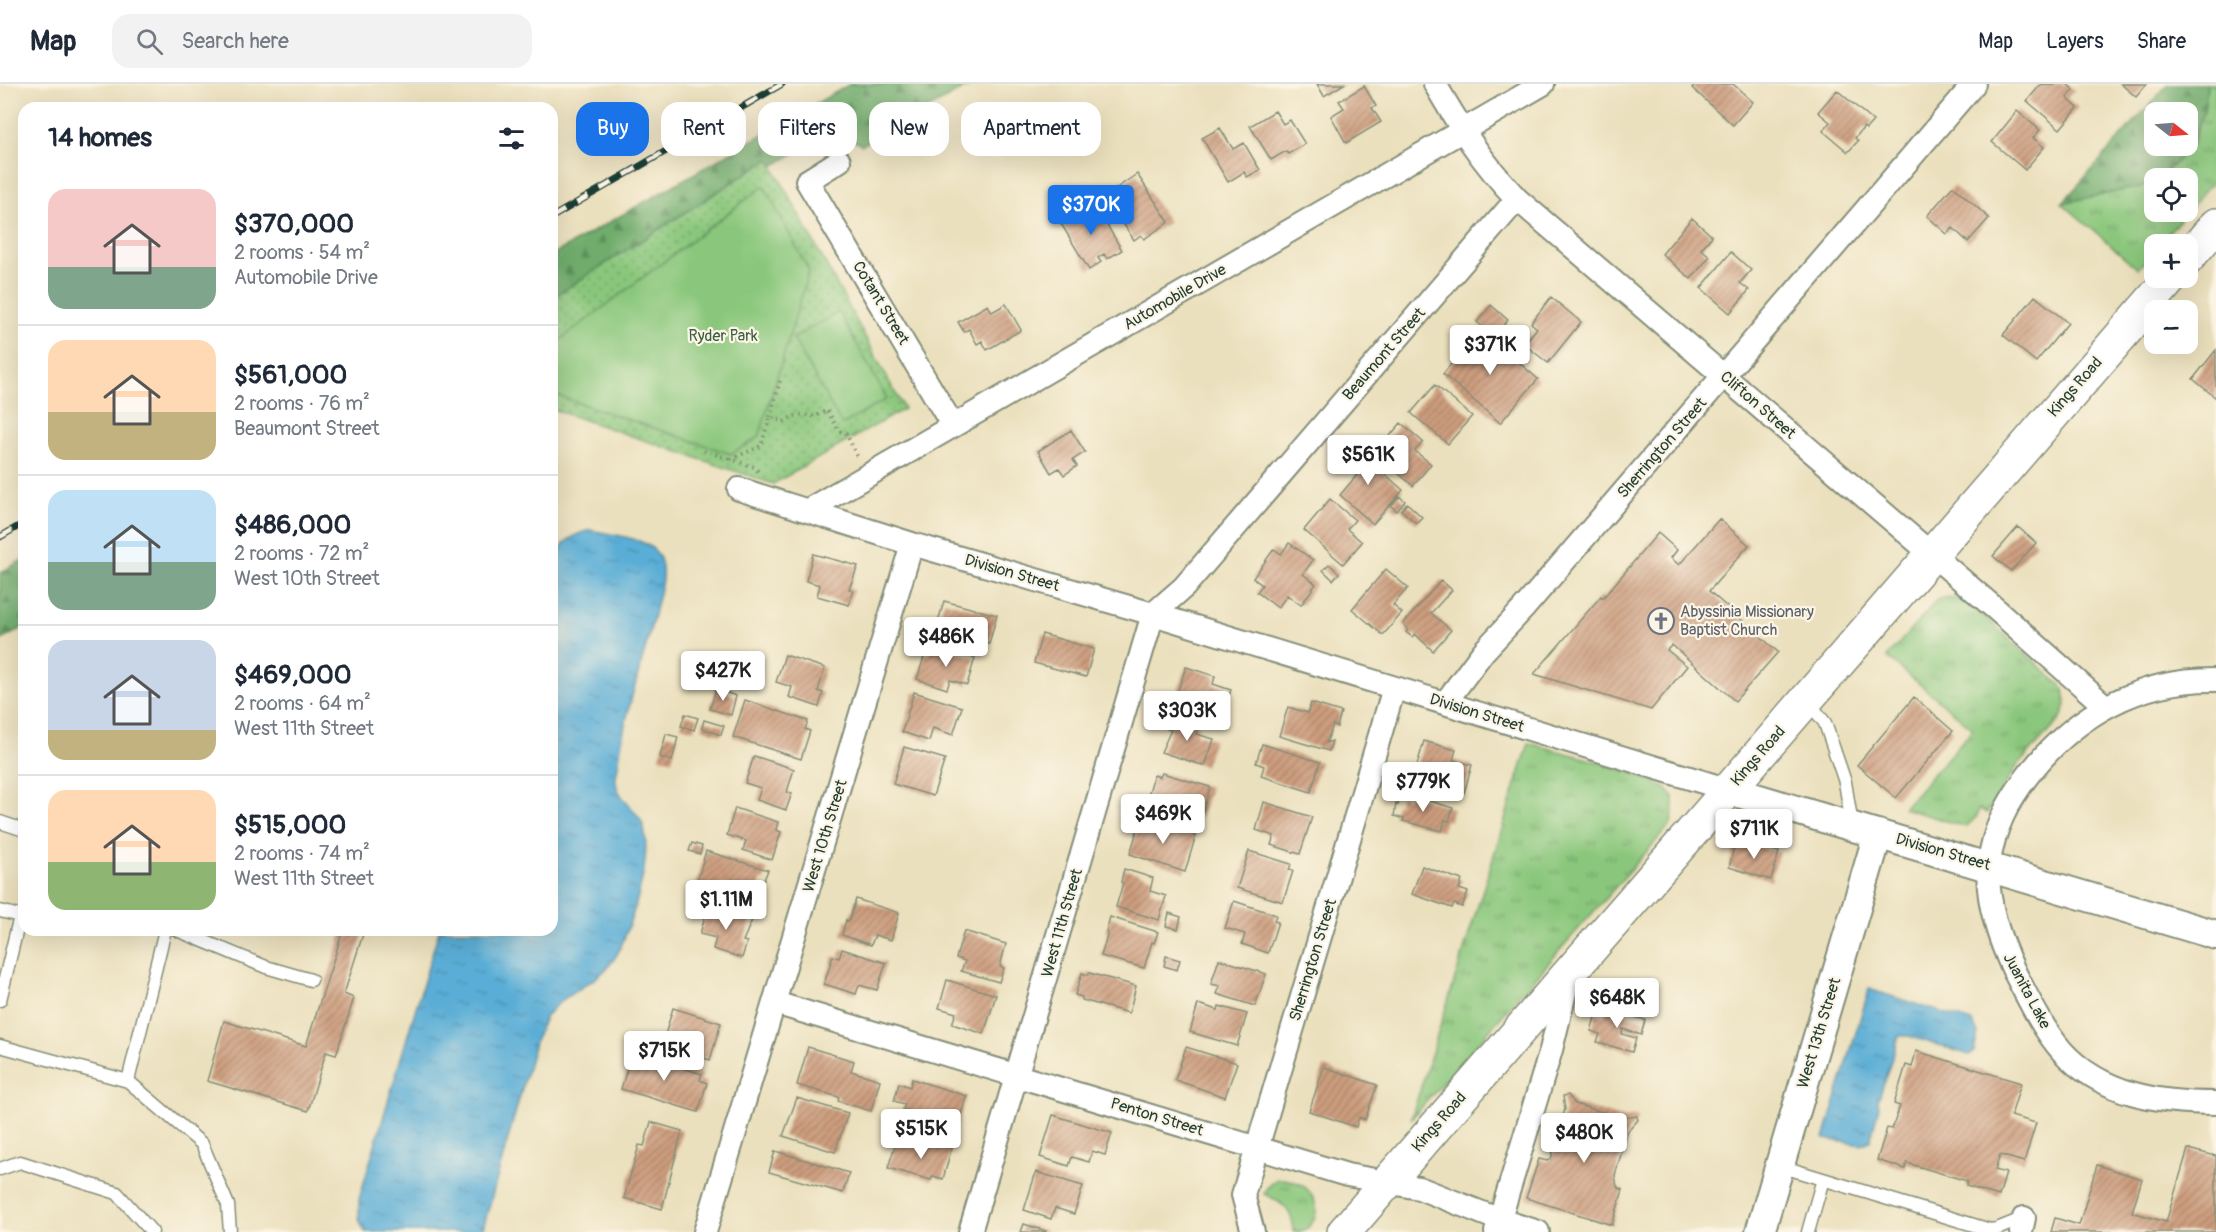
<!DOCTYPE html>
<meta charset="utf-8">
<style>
body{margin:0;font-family:Pangolin,sans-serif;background:#f2f2f3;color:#1f2937;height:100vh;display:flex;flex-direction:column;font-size:22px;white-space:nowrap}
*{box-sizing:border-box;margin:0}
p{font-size:20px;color:#747a83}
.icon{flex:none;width:33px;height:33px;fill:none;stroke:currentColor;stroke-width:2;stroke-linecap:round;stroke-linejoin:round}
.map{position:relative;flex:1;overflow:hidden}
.details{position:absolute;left:18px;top:18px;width:540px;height:834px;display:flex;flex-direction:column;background:#fff;border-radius:18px;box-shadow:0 6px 24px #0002}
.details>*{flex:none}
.top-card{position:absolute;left:576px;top:18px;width:570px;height:54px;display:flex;gap:12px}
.needle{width:39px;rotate:107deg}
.fabs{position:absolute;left:2144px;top:18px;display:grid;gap:12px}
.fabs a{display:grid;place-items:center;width:54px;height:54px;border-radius:12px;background:#fff;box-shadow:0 6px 24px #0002;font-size:30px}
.price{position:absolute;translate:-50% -51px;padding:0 14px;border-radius:6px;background:#fff;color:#222;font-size:20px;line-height:39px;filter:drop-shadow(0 2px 3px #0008)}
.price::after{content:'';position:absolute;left:50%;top:36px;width:18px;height:14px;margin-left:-9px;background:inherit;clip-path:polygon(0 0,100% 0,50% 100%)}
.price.on{background:#1a73e8;color:#fff}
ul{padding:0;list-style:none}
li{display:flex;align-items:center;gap:18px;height:150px;padding:0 30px}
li+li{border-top:2px solid #e0e1e3}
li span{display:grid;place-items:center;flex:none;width:168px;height:120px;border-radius:18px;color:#555}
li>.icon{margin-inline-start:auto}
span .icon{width:72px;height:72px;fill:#fffc;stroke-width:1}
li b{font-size:26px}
h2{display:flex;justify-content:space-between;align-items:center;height:72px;padding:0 30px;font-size:26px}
.chip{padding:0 21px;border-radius:18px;background:#fff;box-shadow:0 6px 24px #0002;font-size:21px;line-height:54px}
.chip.on{background:#1a73e8;color:#fff}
header{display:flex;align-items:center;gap:36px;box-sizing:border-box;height:84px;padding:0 30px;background:#fff;border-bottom:2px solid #e0e1e3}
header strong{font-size:28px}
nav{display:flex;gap:33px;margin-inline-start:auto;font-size:21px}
.search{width:420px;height:54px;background:#f2f2f3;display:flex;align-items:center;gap:15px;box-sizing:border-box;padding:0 21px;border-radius:18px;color:#747a83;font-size:22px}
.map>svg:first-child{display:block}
.grass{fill:url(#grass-tufts);stroke:#548258;stroke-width:1.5}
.forest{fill:url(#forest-firs);stroke:#477450;stroke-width:1.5;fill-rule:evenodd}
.park{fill:url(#park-dots);stroke:#548258;stroke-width:1.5}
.garden{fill:#8ac77c;stroke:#548258;stroke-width:1.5}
.water{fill:url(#water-ripples);stroke:#3c7585;stroke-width:1.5}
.building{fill:url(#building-hatch)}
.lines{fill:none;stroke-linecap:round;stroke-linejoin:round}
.service-casing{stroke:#858e78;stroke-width:15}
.minor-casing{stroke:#858e78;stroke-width:26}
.tertiary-casing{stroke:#858e78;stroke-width:32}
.primary-casing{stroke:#858e78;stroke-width:36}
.path{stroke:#858e78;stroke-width:4;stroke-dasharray:1.5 4.5;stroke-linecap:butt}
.service{stroke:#fff;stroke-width:12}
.minor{stroke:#fff;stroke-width:22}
.tertiary{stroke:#fff;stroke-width:28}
.primary{stroke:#fff;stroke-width:33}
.rail-casing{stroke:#1f3d34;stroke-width:7}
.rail{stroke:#fcf5e5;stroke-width:4.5;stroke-dasharray:14;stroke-linecap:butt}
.labels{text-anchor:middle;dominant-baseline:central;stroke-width:4.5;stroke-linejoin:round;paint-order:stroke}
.street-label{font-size:16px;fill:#1f3d34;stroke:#fcf5e5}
.park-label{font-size:16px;fill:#3a6046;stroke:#fcf5e5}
.worship-label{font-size:16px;fill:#5b616d;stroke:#fcf5e5;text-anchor:start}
</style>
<header>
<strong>Map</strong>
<div class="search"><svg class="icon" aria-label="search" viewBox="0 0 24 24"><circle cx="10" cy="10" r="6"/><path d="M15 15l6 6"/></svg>Search here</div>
<nav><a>Map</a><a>Layers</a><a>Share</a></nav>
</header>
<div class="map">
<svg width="2216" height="1148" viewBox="0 0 2216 1148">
<defs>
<pattern id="grass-tufts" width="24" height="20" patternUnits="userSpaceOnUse" patternTransform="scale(1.5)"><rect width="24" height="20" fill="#8ac77c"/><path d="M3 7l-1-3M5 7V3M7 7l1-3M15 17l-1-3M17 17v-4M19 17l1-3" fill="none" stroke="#70a366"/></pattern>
<pattern id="forest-firs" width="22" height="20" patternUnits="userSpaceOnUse" patternTransform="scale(1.5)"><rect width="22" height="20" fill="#6fac6c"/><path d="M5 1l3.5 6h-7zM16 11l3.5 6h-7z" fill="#5b8d5a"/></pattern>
<pattern id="park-dots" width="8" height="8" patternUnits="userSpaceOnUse" patternTransform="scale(1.5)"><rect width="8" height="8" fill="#8ac77c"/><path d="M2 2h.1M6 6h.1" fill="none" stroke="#70a366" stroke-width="1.8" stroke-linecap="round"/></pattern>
<pattern id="water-ripples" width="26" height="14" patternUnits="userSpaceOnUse" patternTransform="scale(1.5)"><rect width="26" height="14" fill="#5aadd6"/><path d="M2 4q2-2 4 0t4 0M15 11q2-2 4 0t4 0" fill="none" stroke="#4a8eae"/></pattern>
<pattern id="building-hatch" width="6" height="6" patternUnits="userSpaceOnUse" patternTransform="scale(1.5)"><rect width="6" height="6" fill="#cd9d7e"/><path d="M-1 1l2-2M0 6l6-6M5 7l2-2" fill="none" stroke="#a68168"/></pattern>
</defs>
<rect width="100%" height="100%" fill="#fcf5e5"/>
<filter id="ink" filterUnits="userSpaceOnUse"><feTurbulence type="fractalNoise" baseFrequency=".0167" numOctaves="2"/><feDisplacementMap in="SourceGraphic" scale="12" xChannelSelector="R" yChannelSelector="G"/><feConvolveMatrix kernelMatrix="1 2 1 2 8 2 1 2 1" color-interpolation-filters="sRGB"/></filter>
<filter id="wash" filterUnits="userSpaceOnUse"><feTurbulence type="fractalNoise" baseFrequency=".008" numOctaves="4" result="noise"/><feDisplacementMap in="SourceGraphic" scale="24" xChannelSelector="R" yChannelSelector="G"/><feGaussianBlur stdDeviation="1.35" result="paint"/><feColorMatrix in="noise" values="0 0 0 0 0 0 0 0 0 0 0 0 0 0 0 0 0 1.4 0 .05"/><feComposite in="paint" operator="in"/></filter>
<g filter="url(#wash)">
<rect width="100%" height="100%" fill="#ebe0bd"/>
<path class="grass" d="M2207,0H2216V94L2159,160H2154V166L2138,185L2062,119L2154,100V128H2187V94H2160L2191,63L2204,26Z
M1955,514L1969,519L2064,604L2066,621L2061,635L2017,682L1987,729L1979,725L1977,732L1966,743L1903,724L1973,645L1887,573L1938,515Z
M1529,659C1556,667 1662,691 1673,712C1676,720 1672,732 1671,740L1411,1035Z
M1277,1095C1325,1094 1326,1148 1294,1148C1293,1127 1283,1118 1264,1110L1267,1104Z"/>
<path class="forest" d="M850,0H973L862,61L833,47L773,82L768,75L552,214V171Z
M2168,0H2207L2204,26L2191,63L2160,94H2154V100L2062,119ZM2154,28H2187V62H2154Z
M24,475V543L0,557V489Z"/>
<path class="park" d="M769,75L904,325L773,400L552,325V214Z"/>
<path class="garden" d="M764,102L809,187L759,353L731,370L552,310V262Z
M839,228L887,315L842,341L793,254Z"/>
<path class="water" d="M590,446C611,451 656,453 661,478C665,493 659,508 656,522C645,574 625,624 619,677C618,683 615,693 616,699C619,716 638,726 643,741C653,773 634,830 622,860C606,901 571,901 547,931C542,937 540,948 536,955L482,1148H365L359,1135V1115L439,846H552V488C559,463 564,453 590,446Z
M1869,905L1972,938L1978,949L1974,968L1969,971L1909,952H1899L1878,1017L1879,1023L1870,1057L1861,1061L1824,1055Z"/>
<g id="blocks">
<path class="building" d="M1317,0H1344L1324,12Z
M1695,0H1733L1753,18L1733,41L1692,4Z
M2041,0H2067L2074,6L2067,14L2078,24L2060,45L2027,17Z
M2121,0H2147L2136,13Z
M1364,2L1376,22L1372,24L1381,38L1346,59L1331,32L1344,24L1339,17Z
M1837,6L1873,37L1866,45L1864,43L1855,54L1858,57L1848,68L1823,47L1830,38L1818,28Z
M1275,27L1283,40L1290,36L1305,60L1288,70L1286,67L1271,76L1250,42Z
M2017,27L2040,46L2033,54L2044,63L2025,86L1992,58Z
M1220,44L1233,65L1244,59L1260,86L1247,93L1244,88L1228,98L1202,54Z
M1137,90L1169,138L1144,155L1141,151L1134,156L1105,112Z
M1953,102L1989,134L1968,158L1953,144L1947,150L1927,132Z
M1093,118L1122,166L1107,175L1104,170L1098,174L1101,178L1089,186L1060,138Z
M1692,134L1712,152L1701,165L1710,172L1691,195L1662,170Z
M1731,168L1751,186L1740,199L1749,206L1730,229L1701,204Z
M2035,212L2068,239L2036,278L2003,251Z
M1551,213L1581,238L1548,279L1524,260L1537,244L1531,239Z
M1006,220L1021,246L987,266L982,257L977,260L969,245L964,248L958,238L988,221L992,228Z
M1491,221L1508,236L1494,253L1477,238Z
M1480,244L1499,261L1487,275L1489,277L1501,263L1538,295L1500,339L1443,290Z
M2216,266V314L2193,295Z
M1435,301L1472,332L1448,360L1411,329Z
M1401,339L1423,358L1415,367L1431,380L1413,402L1375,369Z
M1071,346L1085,368L1073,376L1077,382L1064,391L1059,384L1051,389L1038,367Z
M1350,359L1403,406L1373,440L1340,411L1357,391L1337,373Z
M1399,412L1405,417L1397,427L1391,422Z
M1330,415L1355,436L1347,445L1362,458L1343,480L1304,446Z
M1407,419L1422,433L1416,439L1401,426Z
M1719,435L1749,461L1709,507L1778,568L1735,617L1672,561L1667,566L1687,582L1651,626L1534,590L1601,512L1603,514L1658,449L1677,466L1671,474L1679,481Z
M2018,443L2036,459L2011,487L1993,472Z
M1289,459L1313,476L1303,490L1316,500L1301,521L1287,511L1278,524L1257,508L1262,501L1253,494L1274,465L1281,470Z
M813,470L858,482L849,505L853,506L849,521L817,512L820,501L806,497Z
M1329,480L1339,489L1333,496L1323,486Z
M1386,485L1408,504L1393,521L1402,529L1383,551L1352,525Z
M1441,496L1452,506L1431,529L1451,546L1433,567L1415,550L1412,553L1406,548L1408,545L1403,540Z
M944,517L997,531L989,560L936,545Z
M1042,550L1094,565L1086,593L1034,579Z
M933,561L975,574L967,601L950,596L947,605L917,595L925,570L929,571Z
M785,571L825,584L818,607L823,609L819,623L789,613L792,603L776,598Z
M1186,583L1215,592L1213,600L1231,606L1222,632L1174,618Z
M716,605L736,612L731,631L710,625Z
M914,608L962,623L953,651L933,644L929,657L902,648Z
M1914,613L1953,647L1896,714L1857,681Z
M745,616L808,637L805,645L810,647L801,675L733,653Z
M1311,619L1341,628L1337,643L1333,641L1326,659L1332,657L1329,667L1279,652L1288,623L1308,629Z
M685,630L698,634L694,646L681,642Z
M1170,632L1199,641L1196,650L1214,655L1205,682L1161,668L1171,646L1166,644Z
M704,636L724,642L721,651L702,644Z
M666,650L678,653L672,677L660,673Z
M1424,657L1456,666L1453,676L1472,681L1464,709L1413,695Z
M1262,660L1320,678L1311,708L1261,692L1264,682L1256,679Z
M904,663L945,675L933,712L893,700Z
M754,672L794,685L787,708L792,709L786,726L757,716L761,704L745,699Z
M1162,689L1210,703L1201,734L1153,720L1154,717L1147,715L1154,691L1160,693Z
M1410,711L1453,724L1449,737L1445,736L1442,747L1403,737L1404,735L1394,732L1396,720L1398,721L1401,712L1409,715Z
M1264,718L1312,733L1300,770L1271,761L1274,752L1256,746Z
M735,724L778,738L776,746L781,748L772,776L743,766L746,757L727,751Z
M1141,734L1196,751L1185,788L1130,770Z
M1736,756L1779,768L1771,796L1729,783Z
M692,759L702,762L700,770L689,767Z
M706,767L768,786L764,796H761L758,807L762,808L758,824L727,815L730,803L721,800L716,817L693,811Z
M1249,767L1291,780L1289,786L1293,787L1283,818L1237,804Z
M1422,782L1462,796L1459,805L1468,808L1462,823L1454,820L1452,824L1412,810Z
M1124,785L1153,794L1150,807L1166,812L1159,836L1116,823L1123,799L1121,798Z
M856,815L899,829L891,856L875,851L871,861L842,851L846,836L849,837Z
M1234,817L1276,831L1274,837L1278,838L1268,869L1242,860L1245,850L1225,844Z
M708,822L752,836L743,857L747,858L742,874L713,865L716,854L700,850Z
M1169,829L1181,833L1178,845L1166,842Z
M1110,833L1158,848L1154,859L1152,858L1144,884L1101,872L1108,849L1106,848Z
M343,846L363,850L344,910L354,914L336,971L326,968L308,1027L207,997L224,937L306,962Z
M964,847L1006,860L1000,882L1004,884L999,898L961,887L965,877L956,874Z
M842,865L886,879L877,906L859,901L856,910L824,900L833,872L839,874Z
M1166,872L1180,876L1177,886L1164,882Z
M1219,875L1266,890L1255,922L1217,910L1220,902L1211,900Z
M1082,889L1088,891L1089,889L1136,902L1129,929L1082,916V913L1075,911Z
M947,896L996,911L984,950L952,940L956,929L939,924Z
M1198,920L1218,926L1219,922L1247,930L1237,962L1190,948Z
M673,924L721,939L710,976L678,966L681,956L665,951Z
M1607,925L1645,936L1641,951L1623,945L1622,950L1636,954L1632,968L1597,958L1600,950L1591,947L1596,930L1605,933Z
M808,963L854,977L851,987L880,996L871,1027L838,1017L839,1013L797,1001Z
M1186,963L1237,979L1225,1013L1175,996Z
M1916,967L2021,999L2011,1032L2036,1039L2024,1078L2000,1071L1995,1086L2006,1089L1999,1112L1966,1102L1967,1097L1907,1079L1905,1085L1877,1076L1887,1044L1892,1045L1900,1022L1894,1020L1906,981L1912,983Z
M632,968L702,990L700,996L707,999L698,1028L621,1005Z
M1324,983L1377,1001L1365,1036L1359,1033L1356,1043L1309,1027Z
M912,995L967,1012L957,1041L903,1025L905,1020L894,1017L899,999L910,1003Z
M1568,1011L1575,1020L1623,1034L1637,1032L1638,1036L1628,1047L1615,1091L1617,1103L1623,1106L1612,1141L1526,1114L1539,1075L1547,1077L1551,1075L1565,1025L1563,1012Z
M797,1014L848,1029L835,1068L783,1052Z
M1053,1031L1112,1049L1105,1071L1092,1067L1089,1078L1072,1073L1069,1082L1040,1073Z
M651,1038L682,1047L662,1125L624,1114L639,1061L644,1062Z
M926,1055L952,1063L943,1095L933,1092L931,1096L888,1084L896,1058L923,1066Z
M2188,1065L2216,1072V1148H2051L2055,1134L2079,1141L2097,1081L2142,1095L2132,1128L2166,1138Z
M775,1067L849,1089L843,1109L769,1088Z
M1036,1088L1083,1102L1074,1130L1055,1124L1051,1135L1024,1126Z
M1024,1140L1046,1147V1148H1021Z"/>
</g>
</g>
<g filter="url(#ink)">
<use href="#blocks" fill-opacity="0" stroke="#858e78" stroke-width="1.5"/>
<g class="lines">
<defs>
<path id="service" d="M1808,617L1825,639L1845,698L1852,741
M0,738L24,746
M0,827L20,832L0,916
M177,846L266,883L311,896
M0,962L128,997L202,1060L228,1121L230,1148
M128,997L165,846
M1780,1082L1990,1146L1997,1145L2024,1134
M0,1085L20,1078L117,1109L152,1148
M1808,1148L1823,1095"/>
<path id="minor" d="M1435,0C1461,45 1481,77 1517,115L1998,527L2105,622
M839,77L807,97L953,342
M739,405L912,460L1153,530L1729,706
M808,426L1543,0
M2216,596C2139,595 2076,630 2029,690C2008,717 1993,745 1989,780C1985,815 2000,858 2015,889C2029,916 2042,944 2062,967C2102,1011 2160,1019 2216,1019
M1445,619L1483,568L1523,525L1974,0
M775,919L1347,1091L1419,1104L1500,1136L1538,1148
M705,1148L912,460
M970,1148L1153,530L1184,503L1517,115
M1253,1148L1243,1111L1394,604
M1496,1148L1551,966L1568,896
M2021,1148L2024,1134"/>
<path id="tertiary" d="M1729,706L2216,851
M1760,1148L1878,750"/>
<path id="primary" d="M2187,175L2216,141
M1344,1148L1706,732L2171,194"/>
</defs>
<use href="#service" class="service-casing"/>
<use href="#minor" class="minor-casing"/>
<use href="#tertiary" class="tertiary-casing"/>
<use href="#primary" class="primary-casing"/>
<path class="path" d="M770,333L780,297
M704,367L731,375
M758,387L754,383L731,375L761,362L770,333L784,338C795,330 802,329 815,333L827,326L839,347L846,349L858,374"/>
<use href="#service" class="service"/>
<use href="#minor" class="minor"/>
<use href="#tertiary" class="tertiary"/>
<use href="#primary" class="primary"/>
<defs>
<path id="rail" d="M552,133L782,0
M0,453L24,439"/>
</defs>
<use href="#rail" class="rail-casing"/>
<use href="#rail" class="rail"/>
</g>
</g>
<defs>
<symbol id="church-ring" viewBox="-11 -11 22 22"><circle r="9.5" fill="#fcf5e5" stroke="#6b7280" stroke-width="1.5"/><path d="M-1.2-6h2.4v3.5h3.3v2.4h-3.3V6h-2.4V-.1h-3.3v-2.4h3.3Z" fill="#6b7280"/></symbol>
</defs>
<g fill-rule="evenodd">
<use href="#church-ring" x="1646" y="522" width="30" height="30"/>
</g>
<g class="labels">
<g class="street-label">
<text transform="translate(1175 213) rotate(-30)">Automobile Drive</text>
<text transform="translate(881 219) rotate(59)">Cotant Street</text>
<text transform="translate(1384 270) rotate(-49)">Beaumont Street</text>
<text transform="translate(2075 303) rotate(-49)">Kings Road</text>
<text transform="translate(1758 321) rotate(41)">Clifton Street</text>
<text transform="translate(1662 364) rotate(-49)">Sherrington Street</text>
<text transform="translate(1012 489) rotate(16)">Division Street</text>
<text transform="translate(1477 629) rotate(17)">Division Street</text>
<text transform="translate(1758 672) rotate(-49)">Kings Road</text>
<text transform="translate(825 752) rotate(-73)">West 10th Street</text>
<text transform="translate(1943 768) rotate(16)">Division Street</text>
<text transform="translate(1062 839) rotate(-74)">West 11th Street</text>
<text transform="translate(1313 876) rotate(-73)">Sherrington Street</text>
<text transform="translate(2027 907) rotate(62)">Juanita Lake</text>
<text transform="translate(1819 949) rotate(-73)">West 13th Street</text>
<text transform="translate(1157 1033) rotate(17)">Penton Street</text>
<text transform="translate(1439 1038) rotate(-49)">Kings Road</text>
</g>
<g class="park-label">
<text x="723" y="252">Ryder Park</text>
</g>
<g class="worship-label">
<text x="1680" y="528">Abyssinia Missionary<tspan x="1680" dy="18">Baptist Church</tspan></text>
</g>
</g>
</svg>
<div class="fabs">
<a><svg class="needle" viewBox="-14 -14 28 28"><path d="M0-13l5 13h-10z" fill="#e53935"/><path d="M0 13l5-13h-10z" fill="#747a83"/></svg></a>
<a><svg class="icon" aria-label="locate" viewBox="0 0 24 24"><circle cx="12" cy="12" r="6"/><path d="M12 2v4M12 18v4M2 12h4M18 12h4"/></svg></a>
<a>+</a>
<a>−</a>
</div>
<b class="price on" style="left:1091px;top:152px">$370K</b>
<b class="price" style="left:1490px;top:292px">$371K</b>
<b class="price" style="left:1368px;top:402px">$561K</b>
<b class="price" style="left:946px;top:584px">$486K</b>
<b class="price" style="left:723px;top:618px">$427K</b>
<b class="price" style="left:1187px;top:658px">$303K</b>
<b class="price" style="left:1423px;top:729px">$779K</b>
<b class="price" style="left:1163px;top:761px">$469K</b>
<b class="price" style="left:1754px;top:776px">$711K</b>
<b class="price" style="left:726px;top:847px">$1.11M</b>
<b class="price" style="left:1617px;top:945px">$648K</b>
<b class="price" style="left:664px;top:998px">$715K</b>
<b class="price" style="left:921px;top:1076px">$515K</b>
<b class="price" style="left:1584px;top:1080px">$480K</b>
<div class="top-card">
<a class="chip on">Buy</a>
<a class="chip">Rent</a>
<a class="chip">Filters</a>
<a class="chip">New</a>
<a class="chip">Apartment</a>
</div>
<section class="details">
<h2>14 homes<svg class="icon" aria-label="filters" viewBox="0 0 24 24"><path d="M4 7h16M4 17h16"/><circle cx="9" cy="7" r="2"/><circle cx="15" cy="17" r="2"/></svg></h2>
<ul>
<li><span style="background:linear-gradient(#f6c9c9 65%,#7fa58c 0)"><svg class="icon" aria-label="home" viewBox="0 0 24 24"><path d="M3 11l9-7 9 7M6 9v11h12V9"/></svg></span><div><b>$370,000</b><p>2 rooms · 54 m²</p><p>Automobile Drive</p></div></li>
<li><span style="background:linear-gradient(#ffd9b3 60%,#c2b280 0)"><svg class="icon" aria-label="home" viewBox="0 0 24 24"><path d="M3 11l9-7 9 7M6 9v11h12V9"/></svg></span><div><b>$561,000</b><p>2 rooms · 76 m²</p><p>Beaumont Street</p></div></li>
<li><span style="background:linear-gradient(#bfe0f5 60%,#7fa58c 0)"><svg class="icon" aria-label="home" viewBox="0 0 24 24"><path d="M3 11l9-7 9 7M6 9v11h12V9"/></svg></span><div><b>$486,000</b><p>2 rooms · 72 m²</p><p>West 10th Street</p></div></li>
<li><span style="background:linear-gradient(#c9d6e8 75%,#c2b280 0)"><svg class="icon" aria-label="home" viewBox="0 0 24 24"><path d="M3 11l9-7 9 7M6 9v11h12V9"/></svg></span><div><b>$469,000</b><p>2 rooms · 64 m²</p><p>West 11th Street</p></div></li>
<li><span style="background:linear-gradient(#ffd9b3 60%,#8fb573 0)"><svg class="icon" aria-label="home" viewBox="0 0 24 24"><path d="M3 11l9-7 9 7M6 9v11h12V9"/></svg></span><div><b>$515,000</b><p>2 rooms · 74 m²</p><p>West 11th Street</p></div></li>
</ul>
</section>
</div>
